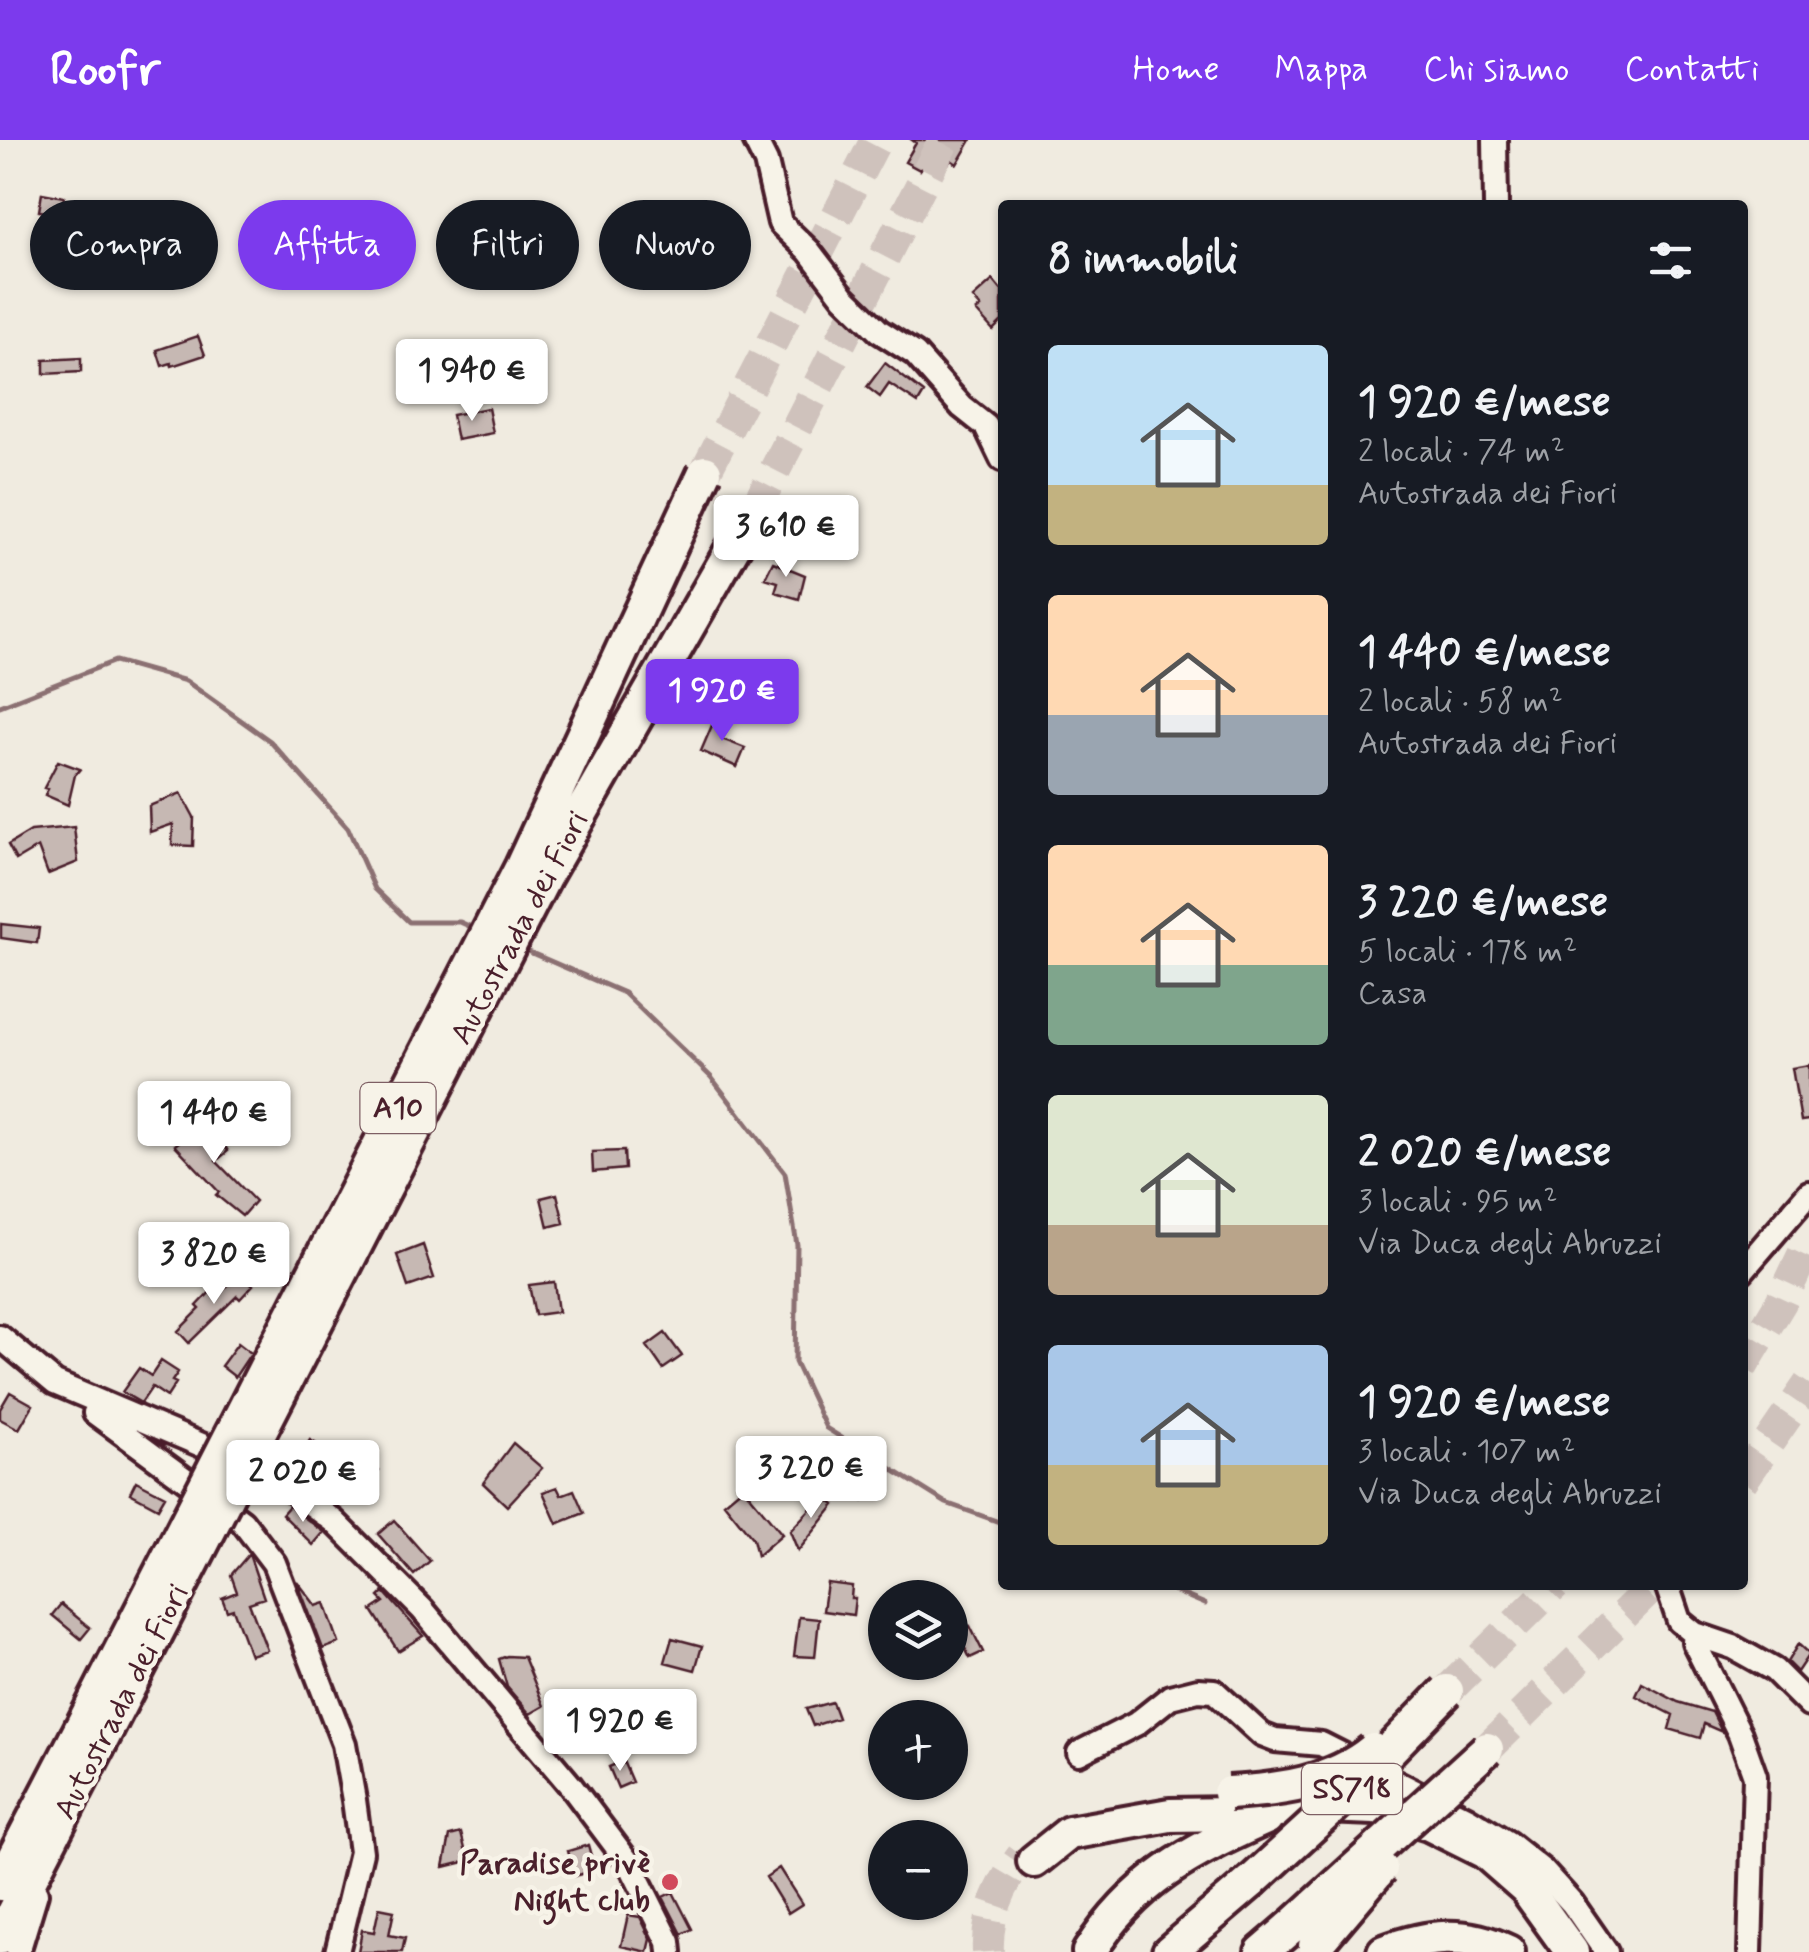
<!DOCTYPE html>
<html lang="it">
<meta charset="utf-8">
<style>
body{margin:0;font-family:Mynerve,sans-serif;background:#20242c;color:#f1f3f6;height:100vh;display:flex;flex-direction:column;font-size:38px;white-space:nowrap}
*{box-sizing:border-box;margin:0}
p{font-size:32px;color:#9ea1a6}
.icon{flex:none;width:55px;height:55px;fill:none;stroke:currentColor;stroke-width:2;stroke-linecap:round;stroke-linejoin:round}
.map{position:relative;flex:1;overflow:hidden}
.sheet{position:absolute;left:998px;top:60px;width:750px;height:1390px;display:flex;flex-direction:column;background:#171b24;border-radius:10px;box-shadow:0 2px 8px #0004}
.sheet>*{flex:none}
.banner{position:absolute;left:30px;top:60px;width:818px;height:90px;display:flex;gap:20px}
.fabs{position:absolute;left:868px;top:1440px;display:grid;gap:20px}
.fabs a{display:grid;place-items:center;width:100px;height:100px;border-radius:50%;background:#171b24;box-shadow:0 2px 8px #0004;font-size:50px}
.price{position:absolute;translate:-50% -85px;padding:0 22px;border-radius:10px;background:#fff;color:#222;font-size:32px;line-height:65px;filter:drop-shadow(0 2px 5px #0008)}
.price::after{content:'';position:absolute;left:50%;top:60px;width:30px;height:22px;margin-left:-15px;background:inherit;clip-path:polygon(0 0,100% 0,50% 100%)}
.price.on{background:#7c3aed;color:#fff}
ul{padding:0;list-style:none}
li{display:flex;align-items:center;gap:30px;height:250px;padding:0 50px}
li span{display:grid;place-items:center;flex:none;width:280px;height:200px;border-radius:10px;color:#555}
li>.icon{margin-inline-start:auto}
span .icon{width:120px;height:120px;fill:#fffc;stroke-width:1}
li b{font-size:42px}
h2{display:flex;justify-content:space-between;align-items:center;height:120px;padding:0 50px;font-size:42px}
.pill{padding:0 35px;border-radius:45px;background:#171b24;box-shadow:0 2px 8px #0004;font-size:35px;line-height:90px}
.pill.on{background:#7c3aed;color:#fff}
header{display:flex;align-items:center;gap:60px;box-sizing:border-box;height:140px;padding:0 50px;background:#7c3aed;color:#fff}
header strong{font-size:48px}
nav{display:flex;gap:55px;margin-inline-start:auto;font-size:35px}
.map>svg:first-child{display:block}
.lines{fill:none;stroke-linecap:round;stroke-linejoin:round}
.stream{stroke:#8b6f72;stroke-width:5}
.building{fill:#c6b8b3;stroke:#4a1f2b;stroke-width:2.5}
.highway-tunnel{stroke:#cfc2bc;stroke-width:32;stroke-dasharray:32 16;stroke-linecap:butt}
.minor-casing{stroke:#4a1f2b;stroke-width:30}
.highway-casing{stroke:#4a1f2b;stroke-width:40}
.minor{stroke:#f7f3e8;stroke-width:22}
.highway{stroke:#f7f3e8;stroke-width:32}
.highway-bridge-casing{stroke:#4a1f2b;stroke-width:40;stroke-linecap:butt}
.highway-bridge{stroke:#f7f3e8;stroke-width:32}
.poi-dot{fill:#d1495b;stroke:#f7f3e8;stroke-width:4}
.labels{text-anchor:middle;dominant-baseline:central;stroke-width:9;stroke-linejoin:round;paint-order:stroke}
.shield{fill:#f7f3e8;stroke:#7e5f64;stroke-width:2.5}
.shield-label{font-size:30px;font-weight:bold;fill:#4a1f2b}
.street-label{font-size:32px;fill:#4a1f2b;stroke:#f7f3e8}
.poi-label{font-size:32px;font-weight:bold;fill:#4a1f2b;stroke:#f7f3e8;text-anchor:end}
</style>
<header>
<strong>Roofr</strong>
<nav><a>Home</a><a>Mappa</a><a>Chi siamo</a><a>Contatti</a></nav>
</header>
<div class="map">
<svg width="1809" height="1812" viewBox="0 0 1809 1812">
<rect width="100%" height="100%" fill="#f0ebe0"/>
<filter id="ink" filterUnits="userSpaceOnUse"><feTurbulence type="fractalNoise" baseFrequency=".01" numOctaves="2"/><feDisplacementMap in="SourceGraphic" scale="20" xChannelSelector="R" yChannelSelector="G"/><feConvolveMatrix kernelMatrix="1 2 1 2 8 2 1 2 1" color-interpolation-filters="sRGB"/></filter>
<g filter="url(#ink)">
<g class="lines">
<path class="stream" d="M0,566L115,521L186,541L270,601L348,688L375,749L409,782H460L478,790
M520,808L624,853L711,937L785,1033L797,1105L795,1222L826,1288L946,1363L1002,1383
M1160,1445L1205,1464"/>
</g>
<path class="building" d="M912,0H971L957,24L951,20L948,24L931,13L920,30L905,22L916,3Z
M42,53L64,57L61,74L39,71Z
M461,84L475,94L478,90L505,108L488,133L461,114L463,111L453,96Z
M993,140L1002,151V181L993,190L976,171L981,167L973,158Z
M198,196L205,215L172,226L171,223L162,226L157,210Z
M81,218V232L44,234V220Z
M885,223L924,253L918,263L889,244L880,257L867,247Z
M488,268L493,293L457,300L452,275Z
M773,422L805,435L799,459L775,452L778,442L765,438Z
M716,576L730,582L722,599L745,608L737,627L701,611Z
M58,621L80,629L75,635L68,665L45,655L48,649L44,648Z
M181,653L194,677L193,706L172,705L173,684L150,692L149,666Z
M74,687L78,722L48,734L38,707L16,720L8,705L31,691Z
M1,784L39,788L37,803L1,798Z
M1809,925V980L1801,981L1792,928Z
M203,982L207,987L211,985L228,1011L216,1021L255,1061L242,1076L216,1055L219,1052L175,1005Z
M624,1011L625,1029L593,1032L592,1012Z
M557,1054L564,1083L548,1087L541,1058Z
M423,1105L434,1138L408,1147L397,1115Z
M240,1132L253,1145L240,1159L237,1156L189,1203L178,1191L200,1169L197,1166L213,1149L219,1155Z
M554,1142L558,1172L535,1175L529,1145Z
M665,1193L682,1216L663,1229L647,1206Z
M238,1203L251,1213L235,1237L221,1226Z
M161,1221L178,1232L172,1241L176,1243L167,1257L152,1247L141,1263L122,1252L139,1228L151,1236Z
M10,1252L33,1265L19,1289L0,1279V1269Z
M310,1300L350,1324L325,1356L290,1330Z
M513,1303L542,1328L507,1366L483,1343Z
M356,1306L379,1330L370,1340L345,1316Z
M850,1329L874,1348L863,1361L839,1343Z
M136,1341L165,1356L158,1368L130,1353Z
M557,1347L561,1355L574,1350L584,1373L557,1384L543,1352Z
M743,1347L782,1394L757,1416L753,1399L724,1363Z
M823,1355L835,1365L798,1411L790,1391Z
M289,1366L324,1392L313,1405L282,1374Z
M394,1380L430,1421L414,1435L378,1394Z
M249,1414L264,1458L249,1463L267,1510L250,1515L233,1469L227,1471L222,1458L237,1452L231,1435Z
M297,1441L316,1466L325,1463L339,1503L323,1509Z
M827,1443L852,1446L851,1458H855L853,1475L823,1471Z
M384,1452L423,1496L398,1511L372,1470L384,1462L379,1457Z
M61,1464L90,1488L81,1499L52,1475Z
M799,1477L819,1479L815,1517L794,1516Z
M970,1486L983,1512L970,1518L957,1492Z
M672,1498L702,1506L695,1530L665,1522Z
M1798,1504L1809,1514L1797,1532L1787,1522Z
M507,1516L524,1517L544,1566L530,1574L507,1547L499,1519Z
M1642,1543L1678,1562L1712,1572L1722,1592L1704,1584L1700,1598L1669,1589L1673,1575L1636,1556Z
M832,1562L838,1578L813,1586L806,1569Z
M623,1621L632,1642L618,1648L609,1627Z
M461,1693L468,1721L444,1727L450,1696Z
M588,1705L595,1730L575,1736L568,1711Z
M779,1728L802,1764L788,1773L766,1737Z
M673,1752L692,1789L682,1794L663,1757Z
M379,1768L394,1771L389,1795L405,1798L402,1812H358L362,1790L374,1792Z
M628,1775L640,1777L651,1799L648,1812L621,1806Z"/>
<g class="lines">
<path class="highway-tunnel" d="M705,332L876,0
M753,373L944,0
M1742,1227L1781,1162L1809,1102
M1742,1341L1809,1244
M1447,1551L1555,1445
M1487,1609L1654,1445
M988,1812C986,1776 1001,1744 1022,1716"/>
<defs>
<path id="minor" d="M755,0L766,22L780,83L809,111L844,157L879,191L915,214L962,267L986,286L1002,319
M1495,0L1496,65
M1742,1131L1809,1053
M0,1197L55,1243L270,1334L334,1381L422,1469L571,1646L631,1726L669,1802L670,1812
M95,1273L242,1381L274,1423L344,1604L354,1660L361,1712L337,1812
M1667,1445L1679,1481L1695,1494L1733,1507L1774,1530L1809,1565
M1695,1494L1694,1502L1740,1594L1755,1636L1750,1812
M1079,1613L1136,1584L1170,1557L1198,1550L1214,1551L1262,1595L1275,1600L1321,1604L1467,1678L1508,1703L1542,1730L1572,1763L1606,1812
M18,1812L36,1753"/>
<path id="highway" d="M1034,1721L1069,1693L1170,1675L1233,1674L1325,1666L1375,1668L1429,1684L1485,1712L1526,1748L1572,1812
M0,1744L76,1598
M0,1798L97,1609
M1089,1812C1135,1740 1190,1712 1266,1678
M1169,1812L1252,1741
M1262,1812L1291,1787
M1384,1812C1428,1795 1465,1791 1508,1812"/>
</defs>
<use href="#minor" class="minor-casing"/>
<use href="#highway" class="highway-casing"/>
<use href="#minor" class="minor"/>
<use href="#highway" class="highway"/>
<defs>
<path id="highway-bridge" d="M76,1598L522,726L705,332
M97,1609L545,736L753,373
M1229,1653C1279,1650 1332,1644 1373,1610
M1252,1741L1344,1657L1447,1551
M1291,1787L1487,1609
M1315,1806L1381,1728"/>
</defs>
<use href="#highway-bridge" class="highway-bridge-casing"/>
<use href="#highway-bridge" class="highway-bridge"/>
</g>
</g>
<circle class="poi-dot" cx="670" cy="1742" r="10"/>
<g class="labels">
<g class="shield">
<rect x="360.5" y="943" width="75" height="50" rx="8"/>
<rect x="1302" y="1624" width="100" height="50" rx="8"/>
</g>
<g class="shield-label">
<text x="398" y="968">A10</text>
<text x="1352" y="1649">SS718</text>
</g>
<g class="street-label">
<text transform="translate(520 788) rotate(-62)">Autostrada dei Fiori</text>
<text transform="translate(122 1562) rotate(-63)">Autostrada dei Fiori</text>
</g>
<g class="poi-label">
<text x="650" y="1724">Paradise privè<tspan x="650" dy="37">Night club</tspan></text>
</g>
</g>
</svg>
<div class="fabs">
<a><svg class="icon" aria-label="layers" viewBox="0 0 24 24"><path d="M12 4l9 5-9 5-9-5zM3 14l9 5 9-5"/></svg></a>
<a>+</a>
<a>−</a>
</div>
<b class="price" style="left:472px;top:284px">1 940 €</b>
<b class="price" style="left:786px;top:440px">3 610 €</b>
<b class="price on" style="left:722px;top:604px">1 920 €</b>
<b class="price" style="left:214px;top:1026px">1 440 €</b>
<b class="price" style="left:214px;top:1167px">3 820 €</b>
<b class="price" style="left:811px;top:1381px">3 220 €</b>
<b class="price" style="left:303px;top:1385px">2 020 €</b>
<b class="price" style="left:620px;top:1634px">1 920 €</b>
<div class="banner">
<a class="pill">Compra</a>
<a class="pill on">Affitta</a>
<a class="pill">Filtri</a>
<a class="pill">Nuovo</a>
</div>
<section class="sheet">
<h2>8 immobili<svg class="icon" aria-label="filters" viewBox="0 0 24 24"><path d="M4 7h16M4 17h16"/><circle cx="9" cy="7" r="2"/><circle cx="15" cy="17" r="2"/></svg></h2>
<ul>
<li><span style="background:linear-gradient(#bfe0f5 70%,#c2b280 0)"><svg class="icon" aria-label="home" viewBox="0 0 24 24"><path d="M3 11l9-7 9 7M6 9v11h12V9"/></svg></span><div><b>1 920 €/mese</b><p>2 locali · 74 m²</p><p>Autostrada dei Fiori</p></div></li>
<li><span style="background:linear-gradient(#ffd9b3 60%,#9aa5b1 0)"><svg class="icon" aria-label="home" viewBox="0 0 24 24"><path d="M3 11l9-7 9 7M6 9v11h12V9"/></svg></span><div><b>1 440 €/mese</b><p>2 locali · 58 m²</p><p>Autostrada dei Fiori</p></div></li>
<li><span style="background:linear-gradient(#ffd9b3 60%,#7fa58c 0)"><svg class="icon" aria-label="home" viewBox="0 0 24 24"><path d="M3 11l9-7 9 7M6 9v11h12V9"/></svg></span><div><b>3 220 €/mese</b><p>5 locali · 178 m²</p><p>Casa</p></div></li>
<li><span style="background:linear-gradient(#dfe7d0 65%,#b9a48a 0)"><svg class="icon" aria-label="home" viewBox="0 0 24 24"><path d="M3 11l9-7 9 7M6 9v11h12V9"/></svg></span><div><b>2 020 €/mese</b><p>3 locali · 95 m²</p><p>Via Duca degli Abruzzi</p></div></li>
<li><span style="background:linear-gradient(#a9c7e8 60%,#c2b280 0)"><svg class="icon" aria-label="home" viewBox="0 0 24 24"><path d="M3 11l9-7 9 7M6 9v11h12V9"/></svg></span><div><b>1 920 €/mese</b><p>3 locali · 107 m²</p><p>Via Duca degli Abruzzi</p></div></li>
</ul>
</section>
</div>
